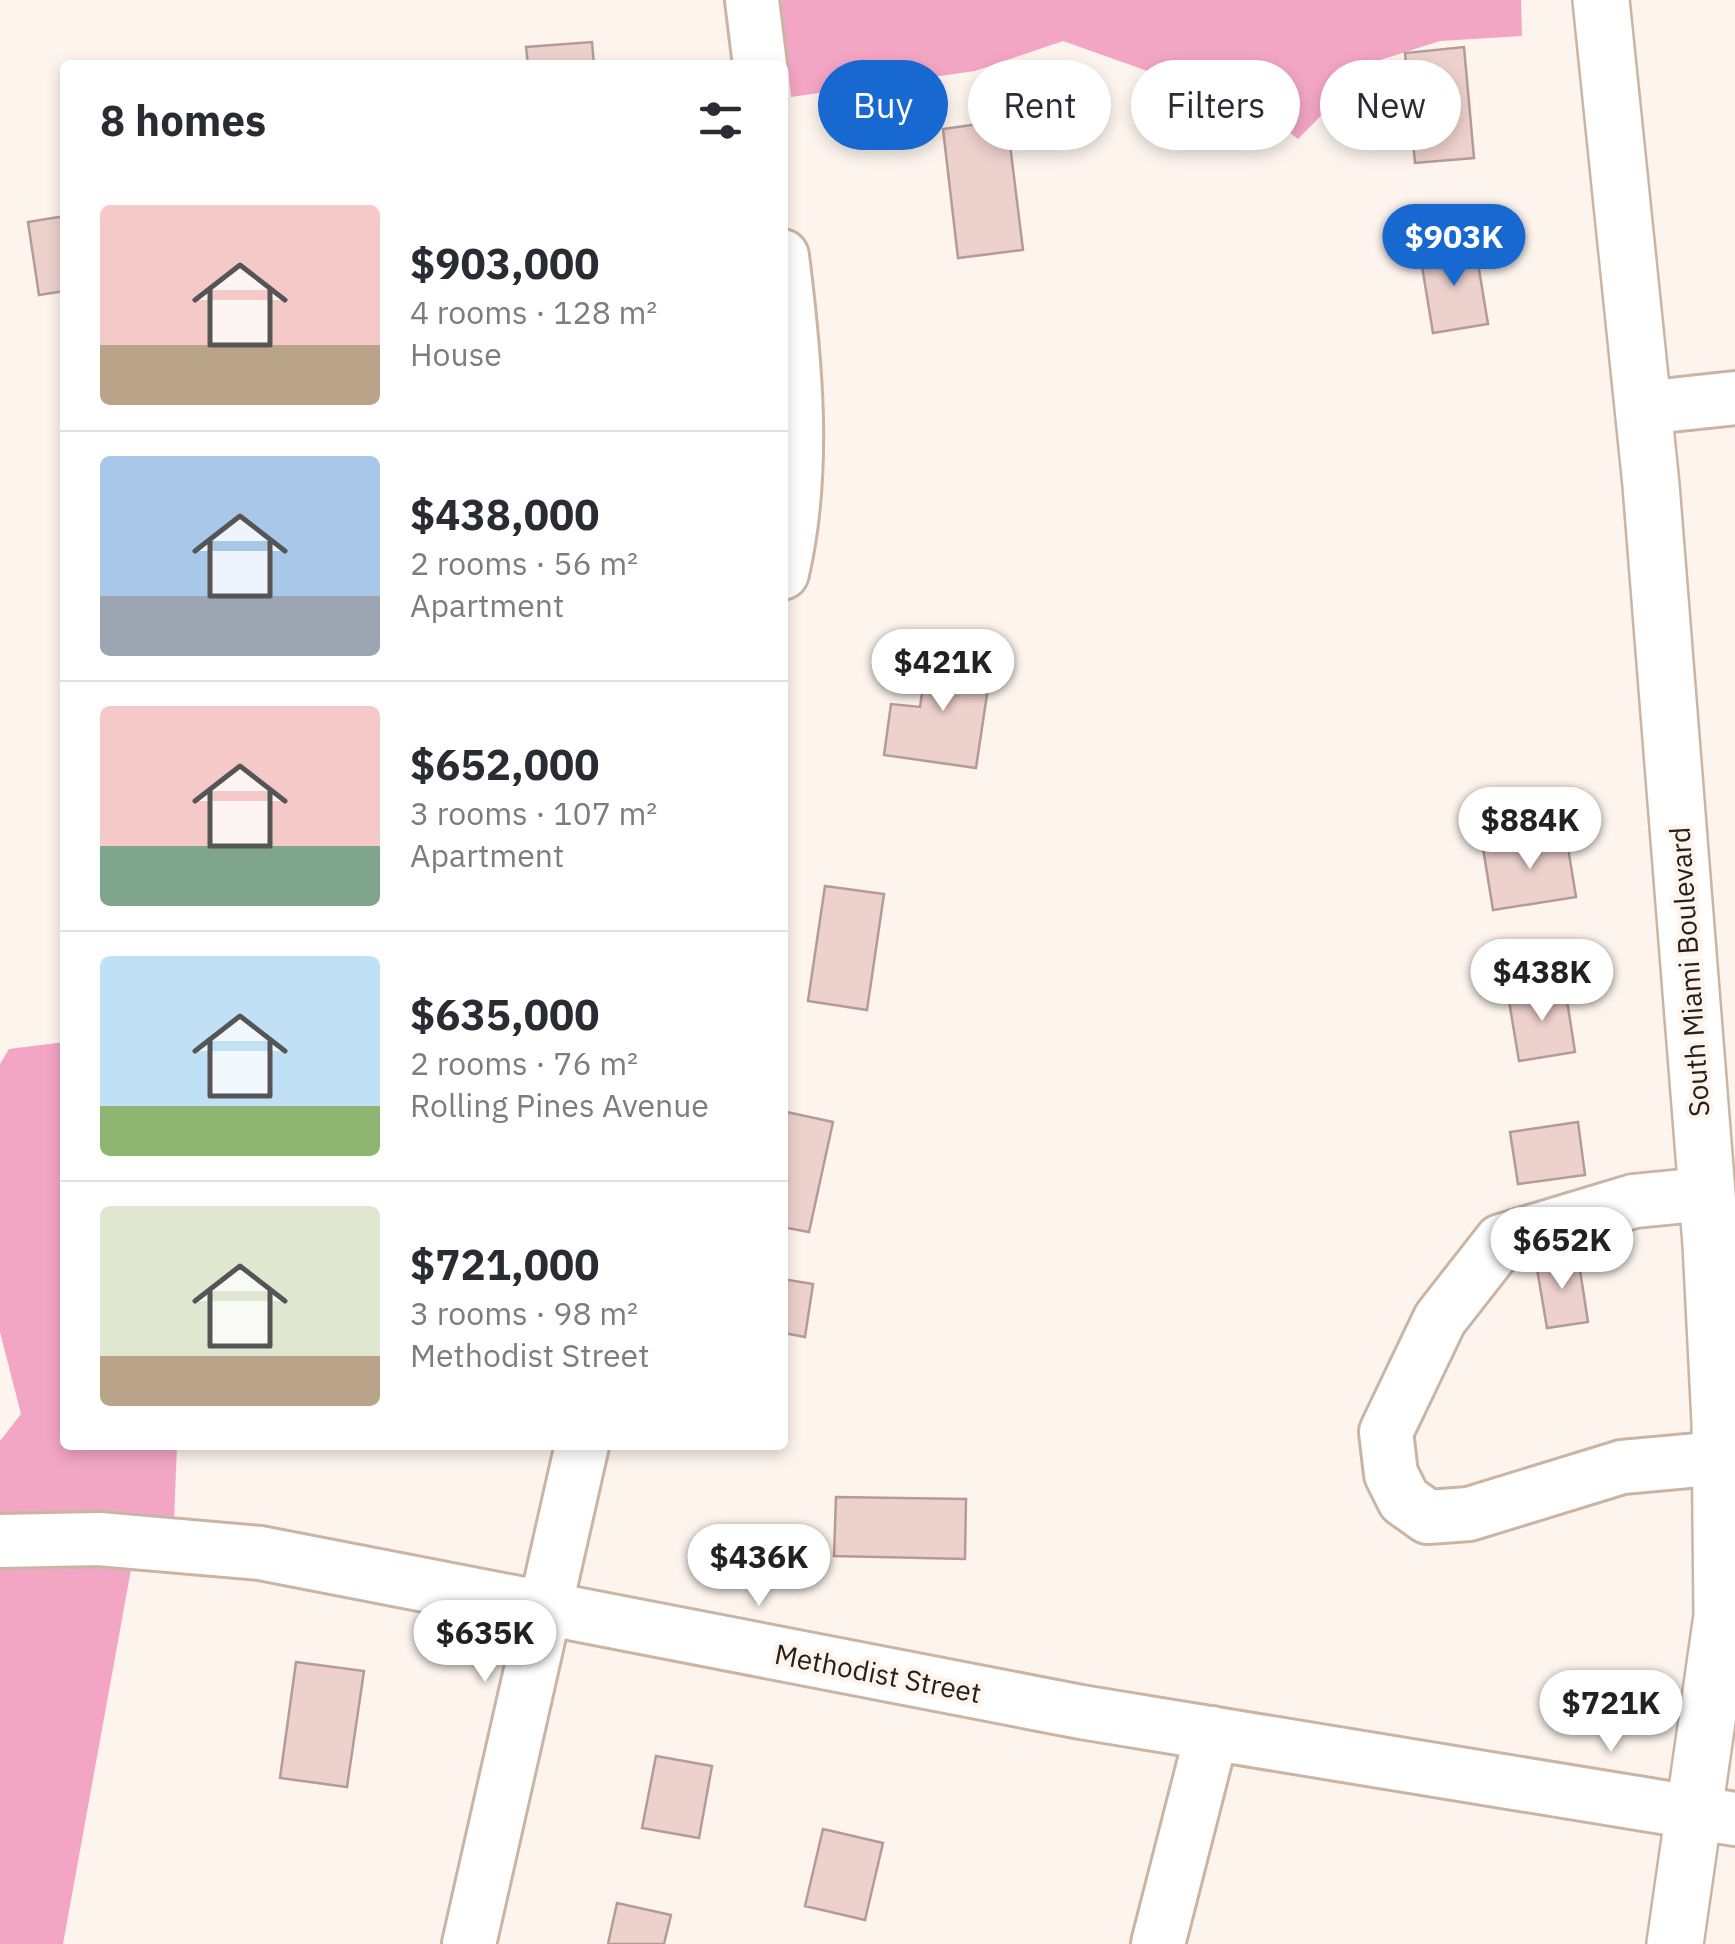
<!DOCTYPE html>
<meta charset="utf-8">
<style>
body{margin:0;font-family:"IBM Plex Sans",sans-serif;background:#f2f2f3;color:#2b2b33;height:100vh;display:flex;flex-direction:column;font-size:38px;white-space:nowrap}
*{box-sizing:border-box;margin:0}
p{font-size:32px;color:#7c7c81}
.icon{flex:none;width:55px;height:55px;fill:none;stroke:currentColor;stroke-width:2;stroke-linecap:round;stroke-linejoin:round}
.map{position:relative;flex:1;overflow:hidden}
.side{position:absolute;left:60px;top:60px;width:728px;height:1390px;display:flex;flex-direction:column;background:#fff;border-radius:10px;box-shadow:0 5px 15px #0003}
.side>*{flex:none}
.guide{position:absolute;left:818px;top:60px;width:768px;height:90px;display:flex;gap:20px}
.price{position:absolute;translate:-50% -85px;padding:0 22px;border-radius:35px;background:#fff;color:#222;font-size:32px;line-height:65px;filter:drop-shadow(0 2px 5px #0008)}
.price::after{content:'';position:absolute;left:50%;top:60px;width:30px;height:22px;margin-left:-15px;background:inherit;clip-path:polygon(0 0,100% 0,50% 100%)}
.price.current{background:#1868d2;color:#fff}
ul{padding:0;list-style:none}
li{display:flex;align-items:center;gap:30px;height:250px;padding:0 40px}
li+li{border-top:2px solid #e1e1e2}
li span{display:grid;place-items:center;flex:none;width:280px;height:200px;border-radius:10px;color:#555}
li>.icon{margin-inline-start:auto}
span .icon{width:120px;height:120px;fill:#fffc;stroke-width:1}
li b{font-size:42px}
h2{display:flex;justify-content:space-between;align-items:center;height:120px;padding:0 40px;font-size:42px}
.pill{padding:0 35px;border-radius:45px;background:#fff;box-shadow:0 5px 15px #0003;font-size:35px;line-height:90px}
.pill.current{background:#1868d2;color:#fff}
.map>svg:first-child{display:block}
.forest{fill:#f3a6c4}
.building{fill:#edd1cd;stroke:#b59b97;stroke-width:2.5}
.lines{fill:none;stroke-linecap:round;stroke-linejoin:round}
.minor-casing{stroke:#cab5a5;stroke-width:58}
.major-casing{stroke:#cab5a5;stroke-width:60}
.minor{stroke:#fff;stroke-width:52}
.major{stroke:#fff;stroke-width:55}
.labels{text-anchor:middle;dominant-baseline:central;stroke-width:9;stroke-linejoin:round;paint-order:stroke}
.street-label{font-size:28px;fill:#27201a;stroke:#fcf4ed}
</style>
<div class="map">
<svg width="1735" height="1944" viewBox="0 0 1735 1944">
<rect width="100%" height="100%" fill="#fcf4ed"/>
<path class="forest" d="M781,0H1521L1522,36L1440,41L1374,62L1298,139L1263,112L1063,41L975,71L791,97Z
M65,1042V1445H177L174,1519L79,1514L0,1522V1441L21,1414L0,1332V1064L9,1049Z
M132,1564L63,1944H0V1569Z"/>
<path class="building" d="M592,42L594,65H528L526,47Z
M1464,47L1474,158L1415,163L1405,53Z
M1007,120L1023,250L958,258L943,129Z
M65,216V291L39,295L28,222Z
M1475,245L1488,324L1433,333L1420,254Z
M928,652L992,661L976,768L884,755L891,704L920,707Z
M1566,835L1576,897L1493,910L1483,848Z
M825,886L884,894L867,1010L808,1001Z
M1565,987L1575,1052L1519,1061L1508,995Z
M782,1111L833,1122L809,1232L782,1227Z
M1578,1122L1585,1175L1518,1184L1510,1132Z
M1578,1257L1588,1322L1547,1328L1536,1263Z
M782,1279L813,1284L805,1337L784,1333L782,1343Z
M836,1497L966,1499L965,1559L834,1556Z
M296,1662L364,1671L347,1787L280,1778Z
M656,1756L712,1766L699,1838L642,1828Z
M823,1829L883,1843L865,1920L805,1906Z
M617,1903L671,1915L664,1944H608Z"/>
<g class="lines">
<defs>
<path id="minor" d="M752,0L760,65
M782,256C795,360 806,470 782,573
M1643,408L1735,398
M1706,1194L1634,1201L1501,1241L1440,1319L1386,1432L1391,1474L1404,1500L1428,1517L1469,1514L1622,1467L1721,1458
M0,1541L99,1539L260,1553L1081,1712L1735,1819
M469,1944L582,1445
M1158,1944L1212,1733"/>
<path id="major" d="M1601,0L1651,485L1711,1244L1720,1422L1722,1616L1675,1944"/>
</defs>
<use href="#minor" class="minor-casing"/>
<use href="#major" class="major-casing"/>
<use href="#minor" class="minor"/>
<use href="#major" class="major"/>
</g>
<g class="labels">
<g class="street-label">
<text transform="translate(1689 972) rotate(-94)">South Miami Boulevard</text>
<text transform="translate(878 1673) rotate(11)">Methodist Street</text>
</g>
</g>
</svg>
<b class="price current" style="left:1454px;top:289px">$903K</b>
<b class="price" style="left:943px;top:714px">$421K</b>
<b class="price" style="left:1530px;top:872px">$884K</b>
<b class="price" style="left:1542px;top:1024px">$438K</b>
<b class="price" style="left:1562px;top:1292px">$652K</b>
<b class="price" style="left:759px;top:1609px">$436K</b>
<b class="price" style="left:485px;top:1685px">$635K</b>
<b class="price" style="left:1611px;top:1755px">$721K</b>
<div class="guide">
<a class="pill current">Buy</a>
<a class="pill">Rent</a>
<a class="pill">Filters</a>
<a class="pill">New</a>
</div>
<section class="side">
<h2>8 homes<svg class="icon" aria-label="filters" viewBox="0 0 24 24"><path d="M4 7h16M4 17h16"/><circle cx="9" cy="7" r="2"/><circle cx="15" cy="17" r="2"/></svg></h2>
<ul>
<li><span style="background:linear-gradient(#f6c9c9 70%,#b9a48a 0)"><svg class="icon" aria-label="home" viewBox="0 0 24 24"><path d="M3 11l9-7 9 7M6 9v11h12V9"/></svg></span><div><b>$903,000</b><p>4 rooms · 128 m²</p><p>House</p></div></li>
<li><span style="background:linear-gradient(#a9c7e8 70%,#9aa5b1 0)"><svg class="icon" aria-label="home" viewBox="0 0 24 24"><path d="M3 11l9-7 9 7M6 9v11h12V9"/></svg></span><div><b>$438,000</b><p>2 rooms · 56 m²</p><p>Apartment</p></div></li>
<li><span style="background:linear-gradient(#f6c9c9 70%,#7fa58c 0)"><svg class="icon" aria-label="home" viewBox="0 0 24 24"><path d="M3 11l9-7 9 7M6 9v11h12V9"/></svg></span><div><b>$652,000</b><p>3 rooms · 107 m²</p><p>Apartment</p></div></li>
<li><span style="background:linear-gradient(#bfe0f5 75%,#8fb573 0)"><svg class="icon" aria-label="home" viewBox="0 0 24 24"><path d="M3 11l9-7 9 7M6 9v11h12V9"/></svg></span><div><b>$635,000</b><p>2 rooms · 76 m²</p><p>Rolling Pines Avenue</p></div></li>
<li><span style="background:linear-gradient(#dfe7d0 75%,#b9a48a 0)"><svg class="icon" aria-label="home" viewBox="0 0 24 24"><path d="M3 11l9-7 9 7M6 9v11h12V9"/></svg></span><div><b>$721,000</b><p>3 rooms · 98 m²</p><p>Methodist Street</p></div></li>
</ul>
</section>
</div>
